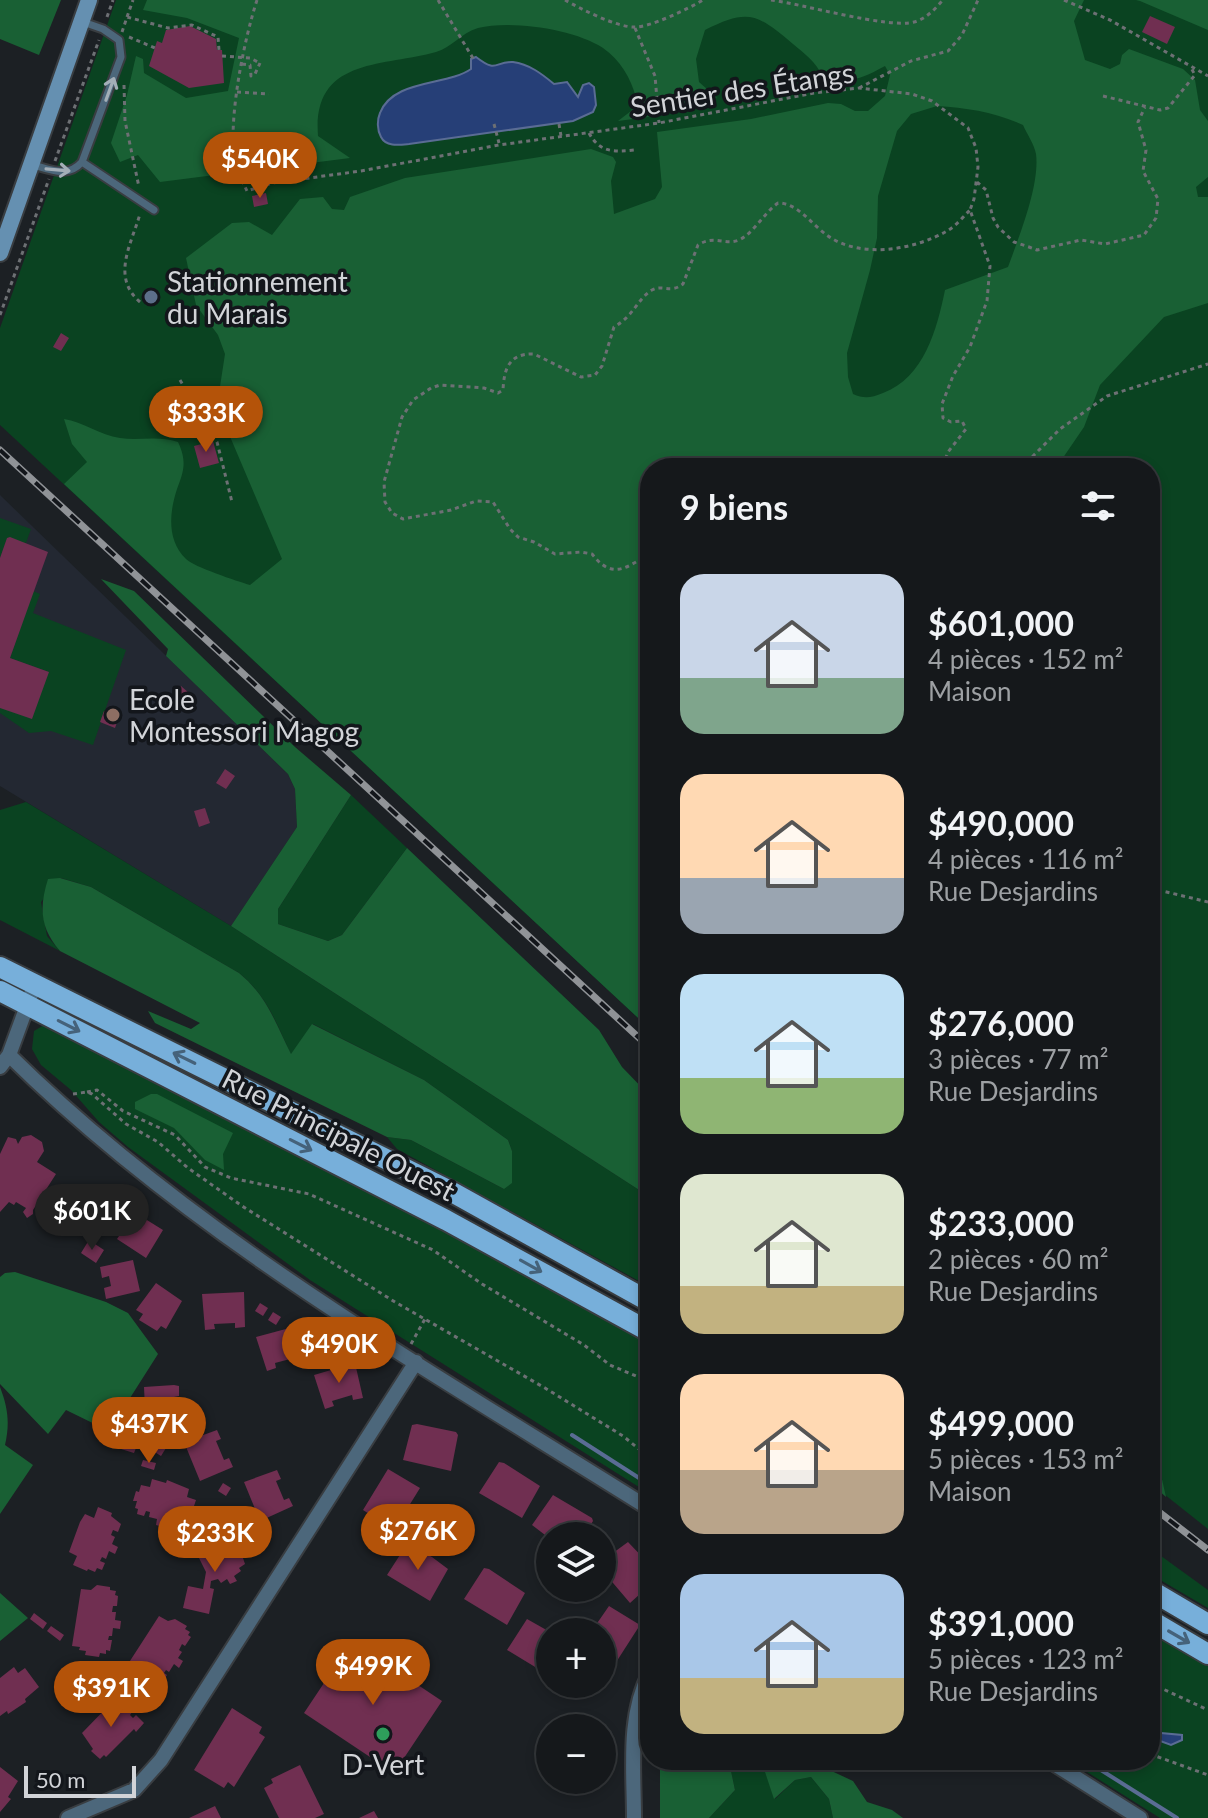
<!DOCTYPE html>
<html lang="fr">
<meta charset="utf-8">
<style>
body{margin:0;font-family:Lato,sans-serif;background:#222528;color:#f1f3f6;height:100vh;display:flex;flex-direction:column;font-size:30px;white-space:nowrap}
*{box-sizing:border-box;margin:0}
p{font-size:26px;color:#9da0a3}
.icon{flex:none;width:44px;height:44px;fill:none;stroke:currentColor;stroke-width:2;stroke-linecap:round;stroke-linejoin:round}
.map{position:relative;flex:1;overflow:hidden}
.drawer{position:absolute;left:640px;top:458px;width:520px;height:1312px;display:flex;flex-direction:column;background:#15181b;border-radius:32px;box-shadow:0 4px 12px #0003,0 0 0 2px #34373a}
.drawer>*{flex:none}
.controls{position:absolute;left:536px;top:1522px;display:grid;gap:16px}
.controls a{display:grid;place-items:center;width:80px;height:80px;border-radius:50%;background:#15181b;box-shadow:0 4px 12px #0003,0 0 0 2px #34373a;font-size:40px}
.scale{position:absolute;left:24px;bottom:20px;width:112px;box-sizing:border-box;padding-left:8px;border:4px solid #d2d4d8;border-top:0;font-size:22px;line-height:28px;white-space:nowrap;color:#d2d4d8;-webkit-text-stroke:6px #13161b;paint-order:stroke}
.price{position:absolute;translate:-50% -68px;padding:0 18px;border-radius:28px;background:#b45309;color:#fff;font-size:26px;line-height:52px;filter:drop-shadow(0 2px 4px #0008)}
.price::after{content:'';position:absolute;left:50%;top:48px;width:24px;height:18px;margin-left:-12px;background:inherit;clip-path:polygon(0 0,100% 0,50% 100%)}
.price.selected{background:#222;color:#fff}
ul{padding:0;list-style:none}
li{display:flex;align-items:center;gap:24px;height:200px;padding:0 40px}
li span{display:grid;place-items:center;flex:none;width:224px;height:160px;border-radius:24px;color:#555}
li>.icon{margin-inline-start:auto}
span .icon{width:96px;height:96px;fill:#fffc;stroke-width:1}
li b{font-size:34px}
h2{display:flex;justify-content:space-between;align-items:center;height:96px;padding:0 40px;font-size:34px}
.map>svg:first-child{display:block}
.built{fill:#232832}
.green{fill:#0a4321}
.forest{fill:#196034;fill-rule:evenodd}
.water{fill:#263f77;stroke:#5a6c94;stroke-width:2}
.lines{fill:none;stroke-linecap:round;stroke-linejoin:round}
.stream{stroke:#5a6c94;stroke-width:4}
.building{fill:#702f51}
.lane-casing{stroke:#393d41;stroke-width:11}
.street-casing{stroke:#393d41;stroke-width:18}
.secondary-casing{stroke:#393d41;stroke-width:20}
.primary-casing{stroke:#393d41;stroke-width:24}
.path{stroke:#6d7074;stroke-width:3;stroke-dasharray:4 4;stroke-linecap:butt}
.lane{stroke:#4c677b;stroke-width:7}
.street{stroke:#4c677b;stroke-width:14}
.secondary{stroke:#6590b1;stroke-width:16}
.primary{stroke:#77afda;stroke-width:20}
.rail-casing{stroke:#909397;stroke-width:7}
.rail{stroke:#13161b;stroke-width:4;stroke-dasharray:12;stroke-linecap:butt}
.path-bridge{stroke:#6d7074;stroke-width:3;stroke-dasharray:4 4;stroke-linecap:butt}
.oneway{stroke:#a3aeb7}
.oneway2{stroke:#45627a}
.service-dot{fill:#5c6f8a;stroke:#13161b;stroke-width:3}
.education-dot{fill:#8d6e63;stroke:#13161b;stroke-width:3}
.leisure-dot{fill:#2e9e5b;stroke:#13161b;stroke-width:3}
.labels{text-anchor:middle;dominant-baseline:central;stroke-width:7;stroke-linejoin:round;paint-order:stroke}
.street-label{font-size:28px;fill:#d2d4d8;stroke:#13161b}
.poi-label{font-size:28px;fill:#d2d4d8;stroke:#13161b;text-anchor:start}
</style>
<div class="map">
<svg width="1208" height="1818" viewBox="0 0 1208 1818">
<rect width="100%" height="100%" fill="#1c2024"/>
<path class="built" d="M0,495L288,774L295,789L297,827L231,926L0,786Z"/>
<path class="green" d="M116,0H1208V1529L1150,1483V468H650V1029L0,425V328Z
M0,518L31,529L26,543L7,539L0,558Z
M33,591L40,594L33,613L126,650L93,745L51,731L29,733L0,713V708L49,672L10,658Z
M351,795L407,848L342,935L328,941L278,924V909Z
M26,802L231,926L650,1197V1287L397,1149L387,1137L411,1140L504,1189L512,1151L508,1140L424,1080L313,1024L291,1055C276,1022 267,996 239,973L91,887L61,878L41,902L47,936L60,951L0,920V810Z
M44,1025L389,1198L650,1339V1494L310,1280L128,1147L99,1122L71,1090L41,1065L32,1049L34,1031Z
M1150,1548L1208,1590V1608L1150,1574Z
M1150,1631L1208,1666V1818H1160L1068,1760H1150Z
M716,1760H761L775,1799L795,1780L811,1777L829,1799L833,1818H709L735,1790L731,1771Z"/>
<path class="forest" d="M0,0H61L39,55L0,39Z
M147,0H1084L1074,21L1085,60L1110,69L1120,64L1122,55L1129,49L1183,69L1195,80L1200,110L1208,121V177L1196,187L1198,197H1208V303L1164,317L1100,385L1084,427L1056,468H650V1029L64,484L87,462L72,444L64,419C83,422 100,435 120,438C140,441 158,435 178,442C187,461 184,471 177,489C169,513 167,541 186,559C194,567 237,581 250,585L282,559L217,406L225,354L218,335L196,305L186,258L232,223L249,222L272,235L300,199L323,197L332,209L344,210L350,197L405,178L591,149L613,157L616,162L611,181L614,214L655,199L662,187L657,132L751,119L828,103L841,104L855,111H868L885,96L890,75L885,66C857,81 853,82 822,76C817,63 804,53 793,44C757,14 749,8 705,30L696,59L699,82L717,98L648,117L618,121L631,111L636,98C631,78 620,60 603,48C574,29 511,20 478,28C461,33 451,48 436,52C383,67 312,57 318,136L350,158L160,182L138,155L120,162L111,143L127,95L136,56L143,59L144,73L186,98L228,91L239,38L187,18L143,10ZM937,106C967,108 995,112 1023,125C1027,134 1034,144 1036,154C1040,185 1019,237 1008,267L945,290C937,329 924,378 883,393C871,398 864,399 853,394L848,377L847,353L870,270L877,238L878,196L897,131L911,114Z
M1136,0H1208V30L1140,1Z
M101,579L134,591L295,747L351,795L278,909V924L328,941L342,935L407,848L599,1030L622,1067L650,1096V1197L231,926L297,827L295,789L288,774L166,656L168,649Z
M60,878L91,887L239,973C267,996 275,1022 291,1054L312,1024L424,1080L508,1140L512,1151V1183L504,1189L411,1140L387,1137L155,1023L148,1011L191,1029L200,1023L60,951C40,928 39,908 48,879Z
M151,1094H157L233,1133L223,1154L224,1170L205,1160L174,1128L135,1109V1102Z
M15,1272L106,1302L128,1313L158,1354L109,1431L66,1410L48,1434L0,1384V1277L5,1273Z
M0,1387C8,1408 10,1423 5,1445L33,1465L0,1514Z
M1150,1465L1161,1475L1166,1497L1150,1483Z
M0,1593L28,1618L0,1641Z
M660,1760H716L731,1771L735,1790L709,1818H660Z
M761,1760H808L853,1781L867,1802L892,1810L903,1818H833L829,1799L811,1777L795,1780L774,1799Z"/>
<path class="water" d="M476,57C498,74 494,61 513,62C529,64 542,74 554,84L567,82L578,97L583,85L589,83L594,87L596,105L593,112L573,121L409,144C399,145 386,147 381,137C377,130 377,120 380,113C393,79 447,86 471,69V59Z
M1150,1732L1182,1735V1740L1171,1745L1152,1738Z"/>
<g class="lines">
<path class="stream" d="M572,1435L650,1485
M1085,1760L1177,1818"/>
</g>
<path class="building" d="M1150,16L1175,27L1167,44L1142,32Z
M190,26L216,39L217,50H222L224,83L189,88L149,66L157,41L162,43L166,30Z
M266,193L268,204L254,207L252,196Z
M61,333L69,338L61,351L53,347Z
M213,441L219,463L200,468L194,446Z
M10,537L48,552L10,658L49,672L32,719L0,708V558L7,538Z
M181,686L190,694L179,706L171,699Z
M104,711L119,717L115,728L100,722Z
M225,769L235,776L226,789L216,783Z
M205,808L210,823L199,827L194,811Z
M31,1135L42,1142L44,1151L37,1162L56,1174L33,1210V1214L27,1218L23,1212L26,1208L16,1202L14,1205L9,1202L0,1212V1154L8,1137L16,1139L18,1144L22,1137Z
M97,1201L113,1208L112,1210L117,1213L105,1231L97,1226L91,1236L79,1229Z
M134,1212L163,1230L146,1258L117,1239L123,1230L128,1234L134,1225L128,1221Z
M89,1240L104,1250L96,1263L81,1253Z
M133,1260L140,1291L106,1299L104,1288L111,1286L109,1276L102,1278L100,1267Z
M156,1283L182,1301L166,1329L161,1326L157,1331L139,1320L143,1314L136,1310Z
M244,1292L245,1327L235,1328V1323L214,1324L215,1329L205,1330L202,1294Z
M260,1303L268,1308L263,1316L255,1311Z
M273,1312L281,1317L276,1325L268,1320Z
M297,1326L305,1360L296,1363L294,1358L275,1363L276,1368L267,1371L256,1337Z
M318,1341L329,1348L324,1355L313,1349Z
M355,1363L363,1398L353,1400L352,1395L332,1401L334,1406L325,1409L314,1375Z
M174,1385L179,1386V1396L174,1397L175,1417L181,1416L182,1426L146,1430L144,1387Z
M417,1424L456,1432L458,1435L451,1471L403,1460L412,1425Z
M133,1426L141,1431L136,1439L128,1434Z
M217,1430L221,1439L216,1441L224,1460L229,1458L233,1467L200,1481L184,1442Z
M158,1443L166,1448L161,1456L153,1451Z
M123,1444L136,1448L134,1453L121,1449Z
M143,1460L156,1463L154,1470L141,1466Z
M499,1462L504,1463L540,1486L522,1518L479,1493Z
M388,1469L420,1488L394,1530L363,1510Z
M277,1470L281,1479L276,1481L284,1500L289,1498L293,1506L260,1521L244,1482Z
M152,1479L166,1483L167,1480L189,1489L187,1497L196,1500L194,1506L197,1507L189,1523L186,1522L184,1526L177,1524L178,1520L173,1518L172,1523L164,1521L163,1527L156,1525L157,1519L149,1517L150,1512L146,1511L144,1516L137,1514L138,1509L135,1508L137,1501H133L136,1491L139,1492L141,1485L150,1487Z
M223,1483L231,1488L226,1496L218,1491Z
M553,1495L592,1518L593,1521L584,1536L549,1538L532,1525Z
M98,1507L112,1513L111,1516L121,1524L118,1532L113,1530L111,1535L115,1537L112,1544L118,1547L115,1554L109,1551L106,1559L102,1557L100,1561L105,1563L102,1570L97,1568L95,1572L88,1569L87,1571L73,1565L77,1556L69,1552L80,1522L85,1514L94,1518Z
M231,1538L236,1548L239,1546L245,1564L239,1568L241,1571L234,1576L237,1581L230,1584L227,1579L221,1583L218,1579L211,1581L210,1588L214,1589L209,1614L183,1608L188,1586L203,1589L206,1572L198,1556Z
M628,1542L650,1565V1585L630,1603L602,1570V1561Z
M407,1544L432,1557L448,1569L430,1601L387,1575Z
M484,1568L489,1569L525,1593L507,1625L464,1599Z
M97,1585L110,1587V1590L116,1591L115,1595L118,1596L117,1606H113L112,1612H116L115,1620L121,1621L120,1629L113,1628L112,1636H109L108,1640H112L110,1651L106,1650V1654L100,1653L99,1657L85,1655L86,1651L79,1650L80,1647L72,1646L81,1589L91,1590Z
M609,1606L640,1625L613,1667L602,1660V1632H591Z
M34,1613L47,1623L43,1629L30,1619Z
M159,1616L168,1621L175,1619L187,1626L185,1629L190,1632L188,1635L191,1637L185,1646L182,1644L179,1650L182,1652L178,1658L183,1661L179,1668L174,1664L169,1672L166,1670L164,1673L167,1675L161,1684L158,1682L156,1686L151,1682L149,1685L137,1678L139,1675L133,1671L135,1669L128,1664Z
M527,1619L550,1632V1676L507,1650Z
M51,1626L64,1635L60,1641L47,1631Z
M352,1641L442,1701L394,1773L304,1713Z
M14,1667L18,1673L25,1668L39,1687L25,1699L26,1702L8,1714L7,1711L0,1716V1678Z
M114,1700L120,1706L123,1703L132,1712L130,1715L133,1718L136,1715L144,1723L136,1732L134,1729L106,1757L104,1755L100,1759L91,1751L93,1749L82,1733Z
M232,1708L262,1727L259,1733L265,1737L234,1787L228,1782L224,1788L194,1770Z
M300,1765L324,1814L315,1818H279L264,1788L273,1783L271,1779Z
M0,1767L18,1781L8,1797L11,1799L0,1812Z
M215,1806L221,1818H189Z
M374,1811L378,1818H359Z"/>
<g class="lines">
<defs>
<path id="lane" d="M82,162L154,210
M33,165C51,170 68,178 82,162L121,57L119,40L103,29L83,22"/>
<path id="street" d="M9,1055C194,1238 431,1371 650,1509
M0,1067L9,1055L35,984
M1048,1760L1140,1818
M68,1818L134,1790L161,1760L416,1362
M634,1818C634,1771 627,1716 650,1673"/>
<path id="secondary" d="M0,253L89,0"/>
<path id="primary" d="M0,967L452,1192L650,1302
M0,991L446,1220L650,1332
M1150,1590L1208,1624
M1150,1620L1208,1654"/>
</defs>
<use href="#lane" class="lane-casing"/>
<use href="#street" class="street-casing"/>
<use href="#secondary" class="secondary-casing"/>
<use href="#primary" class="primary-casing"/>
<path class="path" d="M257,0C244,40 229,115 234,156C235,168 242,180 247,191L272,183L361,171L499,145L659,123L814,93L859,88L912,94L932,101L968,128L976,148L978,167L974,199L970,210L990,266L987,301L970,347L953,376L942,404L943,418L951,422L962,421L966,429L948,452L942,468
M438,0L474,60
M565,0C581,9 616,27 634,27C649,28 690,8 703,0
M771,0C802,4 889,29 914,22C926,19 935,9 943,0
M1064,0L1110,20L1208,76
M107,17L113,0
M127,17L133,0
M635,28L655,76L659,123
M122,32L127,17L168,28L192,25L218,37L219,50
M129,37L155,48
M242,64L250,65L251,76L255,74L260,63
M124,85L125,121L139,187
M859,88L911,61L948,51L962,35L978,0
M237,92L269,94
M1103,96L1160,110L1168,108L1195,75L1190,66
M494,124L499,143
M559,124L561,136
M589,133C600,153 614,152 635,150
M55,161L99,40
M977,182L986,190L993,218L998,227L1014,242L1029,247L1037,250L1081,240L1105,244L1144,235L1156,218L1158,199L1143,171L1146,150L1138,122L1145,107
M140,302C111,277 131,245 140,214
M0,315L49,179
M180,380L217,442L232,502
M1021,468L1060,429L1107,396L1208,364
M650,554C626,567 613,581 592,554L581,552L555,554L534,542L518,537L510,529L493,502L476,501L451,510L403,519L392,513L385,502L384,482L402,417L413,400L431,388L440,385L484,388L498,393L503,390C504,369 509,353 534,354L581,377L595,375L602,366L614,327C634,316 637,299 652,290C663,284 670,294 683,284L698,245C715,234 726,247 741,239C755,231 764,213 778,203C798,203 812,225 828,236C861,259 914,250 947,231C956,226 963,217 970,210
M1150,888L1208,902
M87,1092L97,1090L123,1111L175,1135L205,1167L231,1178L309,1194L433,1250L482,1284L584,1345L610,1365L650,1382
M73,1094L87,1092L92,1094L126,1124L158,1142L188,1168L242,1206L395,1302L545,1388L623,1436L650,1458
M411,1344L425,1319
M1150,1683L1208,1710
M1150,1754L1208,1775"/>
<use href="#lane" class="lane"/>
<use href="#street" class="street"/>
<use href="#secondary" class="secondary"/>
<use href="#primary" class="primary"/>
<defs>
<path id="rail" d="M0,450L650,1048
M1150,1505L1208,1550"/>
</defs>
<use href="#rail" class="rail-casing"/>
<use href="#rail" class="rail"/>
<path class="path-bridge" d="M222,56L250,58L260,63"/>
</g>
<defs><path id="oneway-shaft" d="M-6 0H5M1.5-3L5.5 0L1.5 3" fill="none" stroke-width="1.6" stroke-linecap="round" stroke-linejoin="round" transform="scale(2)"/></defs>
<g class="oneway">
<use href="#oneway-shaft" transform="translate(110 89) rotate(-70)"/>
<use href="#oneway-shaft" transform="translate(58 170) rotate(5)"/>
</g>
<g class="oneway2">
<use href="#oneway-shaft" transform="translate(69 1026) rotate(27)"/>
<use href="#oneway-shaft" transform="translate(184 1058) rotate(-154)"/>
<use href="#oneway-shaft" transform="translate(301 1145) rotate(27)"/>
<use href="#oneway-shaft" transform="translate(531 1266) rotate(29)"/>
<use href="#oneway-shaft" transform="translate(1179 1637) rotate(30)"/>
</g>
<circle class="service-dot" cx="151" cy="297" r="8"/>
<circle class="education-dot" cx="113" cy="715" r="8"/>
<circle class="leisure-dot" cx="383" cy="1734" r="8"/>
<g class="labels">
<g class="street-label">
<text transform="translate(742 89) rotate(-9)">Sentier des Étangs</text>
<text transform="translate(339 1134) rotate(27)">Rue Principale Ouest</text>
</g>
<g class="poi-label">
<text x="167" y="281">Stationnement<tspan x="167" dy="32">du Marais</tspan></text>
<text x="129" y="699">Ecole<tspan x="129" dy="32">Montessori Magog</tspan></text>
<text x="383" y="1764" text-anchor="middle">D-Vert</text>
</g>
</g>
</svg>
<div class="controls">
<a><svg class="icon" aria-label="layers" viewBox="0 0 24 24"><path d="M12 4l9 5-9 5-9-5zM3 14l9 5 9-5"/></svg></a>
<a>+</a>
<a>−</a>
</div>
<div class="scale">50 m</div>
<b class="price" style="left:260px;top:200px">$540K</b>
<b class="price" style="left:206px;top:454px">$333K</b>
<b class="price selected" style="left:92px;top:1252px">$601K</b>
<b class="price" style="left:339px;top:1385px">$490K</b>
<b class="price" style="left:149px;top:1465px">$437K</b>
<b class="price" style="left:418px;top:1572px">$276K</b>
<b class="price" style="left:215px;top:1574px">$233K</b>
<b class="price" style="left:373px;top:1707px">$499K</b>
<b class="price" style="left:111px;top:1729px">$391K</b>
<section class="drawer">
<h2>9 biens<svg class="icon" aria-label="filters" viewBox="0 0 24 24"><path d="M4 7h16M4 17h16"/><circle cx="9" cy="7" r="2"/><circle cx="15" cy="17" r="2"/></svg></h2>
<ul>
<li><span style="background:linear-gradient(#c9d6e8 65%,#7fa58c 0)"><svg class="icon" aria-label="home" viewBox="0 0 24 24"><path d="M3 11l9-7 9 7M6 9v11h12V9"/></svg></span><div><b>$601,000</b><p>4 pièces · 152 m²</p><p>Maison</p></div></li>
<li><span style="background:linear-gradient(#ffd9b3 65%,#9aa5b1 0)"><svg class="icon" aria-label="home" viewBox="0 0 24 24"><path d="M3 11l9-7 9 7M6 9v11h12V9"/></svg></span><div><b>$490,000</b><p>4 pièces · 116 m²</p><p>Rue Desjardins</p></div></li>
<li><span style="background:linear-gradient(#bfe0f5 65%,#8fb573 0)"><svg class="icon" aria-label="home" viewBox="0 0 24 24"><path d="M3 11l9-7 9 7M6 9v11h12V9"/></svg></span><div><b>$276,000</b><p>3 pièces · 77 m²</p><p>Rue Desjardins</p></div></li>
<li><span style="background:linear-gradient(#dfe7d0 70%,#c2b280 0)"><svg class="icon" aria-label="home" viewBox="0 0 24 24"><path d="M3 11l9-7 9 7M6 9v11h12V9"/></svg></span><div><b>$233,000</b><p>2 pièces · 60 m²</p><p>Rue Desjardins</p></div></li>
<li><span style="background:linear-gradient(#ffd9b3 60%,#b9a48a 0)"><svg class="icon" aria-label="home" viewBox="0 0 24 24"><path d="M3 11l9-7 9 7M6 9v11h12V9"/></svg></span><div><b>$499,000</b><p>5 pièces · 153 m²</p><p>Maison</p></div></li>
<li><span style="background:linear-gradient(#a9c7e8 65%,#c2b280 0)"><svg class="icon" aria-label="home" viewBox="0 0 24 24"><path d="M3 11l9-7 9 7M6 9v11h12V9"/></svg></span><div><b>$391,000</b><p>5 pièces · 123 m²</p><p>Rue Desjardins</p></div></li>
</ul>
</section>
</div>
